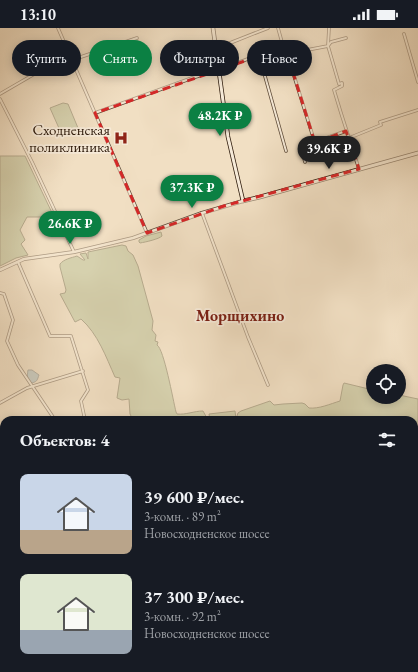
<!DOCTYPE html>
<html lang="ru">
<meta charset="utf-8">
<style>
body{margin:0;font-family:"EB Garamond",serif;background:#242831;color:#f1f3f6;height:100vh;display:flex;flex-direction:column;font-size:15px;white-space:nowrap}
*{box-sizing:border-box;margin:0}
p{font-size:13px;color:#9ea1a6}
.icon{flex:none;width:22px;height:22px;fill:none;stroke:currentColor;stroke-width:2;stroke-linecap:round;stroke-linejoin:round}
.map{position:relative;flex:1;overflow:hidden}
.side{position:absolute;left:0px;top:388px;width:418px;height:256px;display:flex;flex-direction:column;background:#171b24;border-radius:12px 12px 0 0;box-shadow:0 2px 10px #0003}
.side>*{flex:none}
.top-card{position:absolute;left:12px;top:12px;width:394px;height:36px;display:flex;gap:8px}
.buttons{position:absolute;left:366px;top:336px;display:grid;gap:8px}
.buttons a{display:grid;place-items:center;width:40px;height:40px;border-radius:50%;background:#171b24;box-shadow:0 2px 10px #0003;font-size:20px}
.price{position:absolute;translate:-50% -34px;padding:0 9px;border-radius:14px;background:#0b8043;color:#fff;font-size:13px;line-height:26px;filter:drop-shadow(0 1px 2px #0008)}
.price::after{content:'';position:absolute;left:50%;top:24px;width:12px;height:9px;margin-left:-6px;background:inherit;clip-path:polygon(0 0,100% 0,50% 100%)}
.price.selected{background:#222;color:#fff}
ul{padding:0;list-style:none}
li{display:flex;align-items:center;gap:12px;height:100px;padding:0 20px}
li span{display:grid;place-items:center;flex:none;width:112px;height:80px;border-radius:8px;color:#555}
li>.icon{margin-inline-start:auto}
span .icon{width:48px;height:48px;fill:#fffc;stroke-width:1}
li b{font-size:17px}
h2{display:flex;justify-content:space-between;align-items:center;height:48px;padding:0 20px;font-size:17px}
.chip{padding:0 14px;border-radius:18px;background:#171b24;box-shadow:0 2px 10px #0003;font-size:14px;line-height:36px}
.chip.selected{background:#0b8043;color:#fff}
.status{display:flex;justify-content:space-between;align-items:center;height:28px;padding:0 20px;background:#171b24;direction:ltr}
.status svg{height:11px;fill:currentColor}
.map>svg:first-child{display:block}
.green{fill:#b7c295;stroke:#726e50}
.water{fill:#a1b9bf;stroke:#727977}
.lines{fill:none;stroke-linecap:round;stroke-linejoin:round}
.river{stroke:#a1b9bf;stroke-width:4.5}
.minor-casing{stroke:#5d4a38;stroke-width:3.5}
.tertiary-casing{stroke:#5d4a38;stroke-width:4}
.secondary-casing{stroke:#2c190a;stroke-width:4.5}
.minor{stroke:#f6ead8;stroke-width:2}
.tertiary{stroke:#f6ead8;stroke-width:2.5}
.secondary{stroke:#f6ead8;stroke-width:3}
.marked{fill:none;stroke:#d62828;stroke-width:3;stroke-dasharray:8 5;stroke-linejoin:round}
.labels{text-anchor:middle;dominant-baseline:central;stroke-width:3.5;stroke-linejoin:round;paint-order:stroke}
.poi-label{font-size:15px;fill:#2c190a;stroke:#f6ead8;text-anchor:end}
.neighbourhood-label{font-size:16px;font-weight:bold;fill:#7a1f14;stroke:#f6ead8}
</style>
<div class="status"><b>13:10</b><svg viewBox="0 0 49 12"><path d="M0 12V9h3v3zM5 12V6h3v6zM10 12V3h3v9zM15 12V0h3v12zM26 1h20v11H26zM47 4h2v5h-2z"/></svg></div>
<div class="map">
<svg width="418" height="644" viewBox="0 0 418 644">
<rect width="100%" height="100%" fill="#f1dfc3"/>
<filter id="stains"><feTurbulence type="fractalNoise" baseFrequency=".005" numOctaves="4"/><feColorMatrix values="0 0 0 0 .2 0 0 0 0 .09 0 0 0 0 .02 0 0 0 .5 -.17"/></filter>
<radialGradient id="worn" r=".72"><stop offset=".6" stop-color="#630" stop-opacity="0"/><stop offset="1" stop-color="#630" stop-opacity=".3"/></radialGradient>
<path class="green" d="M172,22L176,30L167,35L162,23Z
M63,75L68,76L78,100L62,107L50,80Z
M0,128H25L54,189H27L20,202L25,212L21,216L28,227L16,230L0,238Z
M161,204L162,208C159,211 146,214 140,215L139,214V212L146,208Z
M122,217L126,218L128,223L133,227L138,238L153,293L152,302L156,307L155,313L158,314L157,317C164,321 173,372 176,384L177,386C186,387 194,383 203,383L208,392H133L130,386L129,371L122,372L117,370L120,350L115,349C106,329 98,306 81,291L75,294L60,266L65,265L66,262L60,239V236C64,231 71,230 77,228L83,232H85L80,226L86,225L88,231V224Z
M344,355L373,362V369H399V367L418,371V529H414V392H233L235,391L210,392L209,386L235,383L236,391L238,385L241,383L270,373L274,377L283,376L302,375L305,376L309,380C319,381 330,376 340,373L343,357Z
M4,524V565L0,566V527Z
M414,564L418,566V644H311L309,640H414Z"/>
<path class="water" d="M28,342H32L39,347C37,352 38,353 32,355C27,352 27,348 28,342Z"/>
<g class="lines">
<path class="river" d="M414,414L418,411
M0,537L4,532"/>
<defs>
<path id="minor" d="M58,0L147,205
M278,0L283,18
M329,0L328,18L339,56L342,55V58L334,62L341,85L359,141
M404,6L418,54
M230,15L268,0
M285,19L315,115
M259,27L286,123
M72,32L137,10
M0,66L43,41L71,30
M0,71L32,134L74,224
M95,85L192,50L218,42L283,18L307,22L328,18L331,14L346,10
M349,110L381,97L380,94L418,82
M305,134L301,119L346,103
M202,185L248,309L268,357
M18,234L50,308H71L88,362L81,373L85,392
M0,265L4,266L13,292L7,313L18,337L55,392
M0,375L27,360L83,343
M0,445L4,443
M0,487L4,486
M162,640L164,644
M233,640L234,644
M215,644L220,640
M290,644L293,643L296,644"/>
<path id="tertiary" d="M0,242L24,231L74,224L133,210L202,185L243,173
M0,424L4,435
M0,634H4"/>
<path id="secondary" d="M213,0L228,109L243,173L260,169L418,125"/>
</defs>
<use href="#minor" class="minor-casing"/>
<use href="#tertiary" class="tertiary-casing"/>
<use href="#secondary" class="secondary-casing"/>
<use href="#minor" class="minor"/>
<use href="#tertiary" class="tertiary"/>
<use href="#secondary" class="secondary"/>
</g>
<path d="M0 0H418V644H0ZM285,19L315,115L346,103L359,141L224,178L147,205L95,85Z" fill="#f1dfc3" fill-opacity=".55" fill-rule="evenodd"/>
<path class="marked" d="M285,19L315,115L346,103L359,141L224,178L147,205L95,85Z"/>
<defs>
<symbol id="hospital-bare" viewBox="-9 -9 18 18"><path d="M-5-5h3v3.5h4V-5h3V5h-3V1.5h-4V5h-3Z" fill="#8f2418" stroke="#f6ead8" stroke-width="2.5" paint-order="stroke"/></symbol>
</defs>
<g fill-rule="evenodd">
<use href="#hospital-bare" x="111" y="100" width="20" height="20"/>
</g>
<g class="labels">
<g class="poi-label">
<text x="110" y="101">Сходненская<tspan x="110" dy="17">поликлиника</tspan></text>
</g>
<g class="neighbourhood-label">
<text x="240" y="287">Морщихино</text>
</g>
</g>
<rect width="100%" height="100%" filter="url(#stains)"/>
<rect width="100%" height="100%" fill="url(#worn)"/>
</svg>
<div class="buttons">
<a><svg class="icon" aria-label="locate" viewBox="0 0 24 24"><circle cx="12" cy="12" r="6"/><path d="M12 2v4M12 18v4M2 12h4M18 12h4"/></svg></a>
</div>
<b class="price" style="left:220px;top:109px">48.2K ₽</b>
<b class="price selected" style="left:329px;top:142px">39.6K ₽</b>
<b class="price" style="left:192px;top:181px">37.3K ₽</b>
<b class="price" style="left:70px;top:217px">26.6K ₽</b>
<div class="top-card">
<a class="chip">Купить</a>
<a class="chip selected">Снять</a>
<a class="chip">Фильтры</a>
<a class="chip">Новое</a>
</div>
<section class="side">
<h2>Объектов: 4<svg class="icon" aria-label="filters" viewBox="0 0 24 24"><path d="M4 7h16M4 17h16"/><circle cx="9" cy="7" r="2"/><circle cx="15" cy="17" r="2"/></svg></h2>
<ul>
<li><span style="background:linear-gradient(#c9d6e8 70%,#b9a48a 0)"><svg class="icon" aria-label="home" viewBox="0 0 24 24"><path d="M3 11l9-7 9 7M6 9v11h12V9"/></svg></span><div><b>39 600 ₽/мес.</b><p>3-комн. · 89 m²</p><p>Новосходненское шоссе</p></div></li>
<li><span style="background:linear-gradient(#dfe7d0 70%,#9aa5b1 0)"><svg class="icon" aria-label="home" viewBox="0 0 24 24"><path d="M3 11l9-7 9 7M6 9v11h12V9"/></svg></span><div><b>37 300 ₽/мес.</b><p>3-комн. · 92 m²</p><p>Новосходненское шоссе</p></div></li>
</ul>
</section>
</div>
